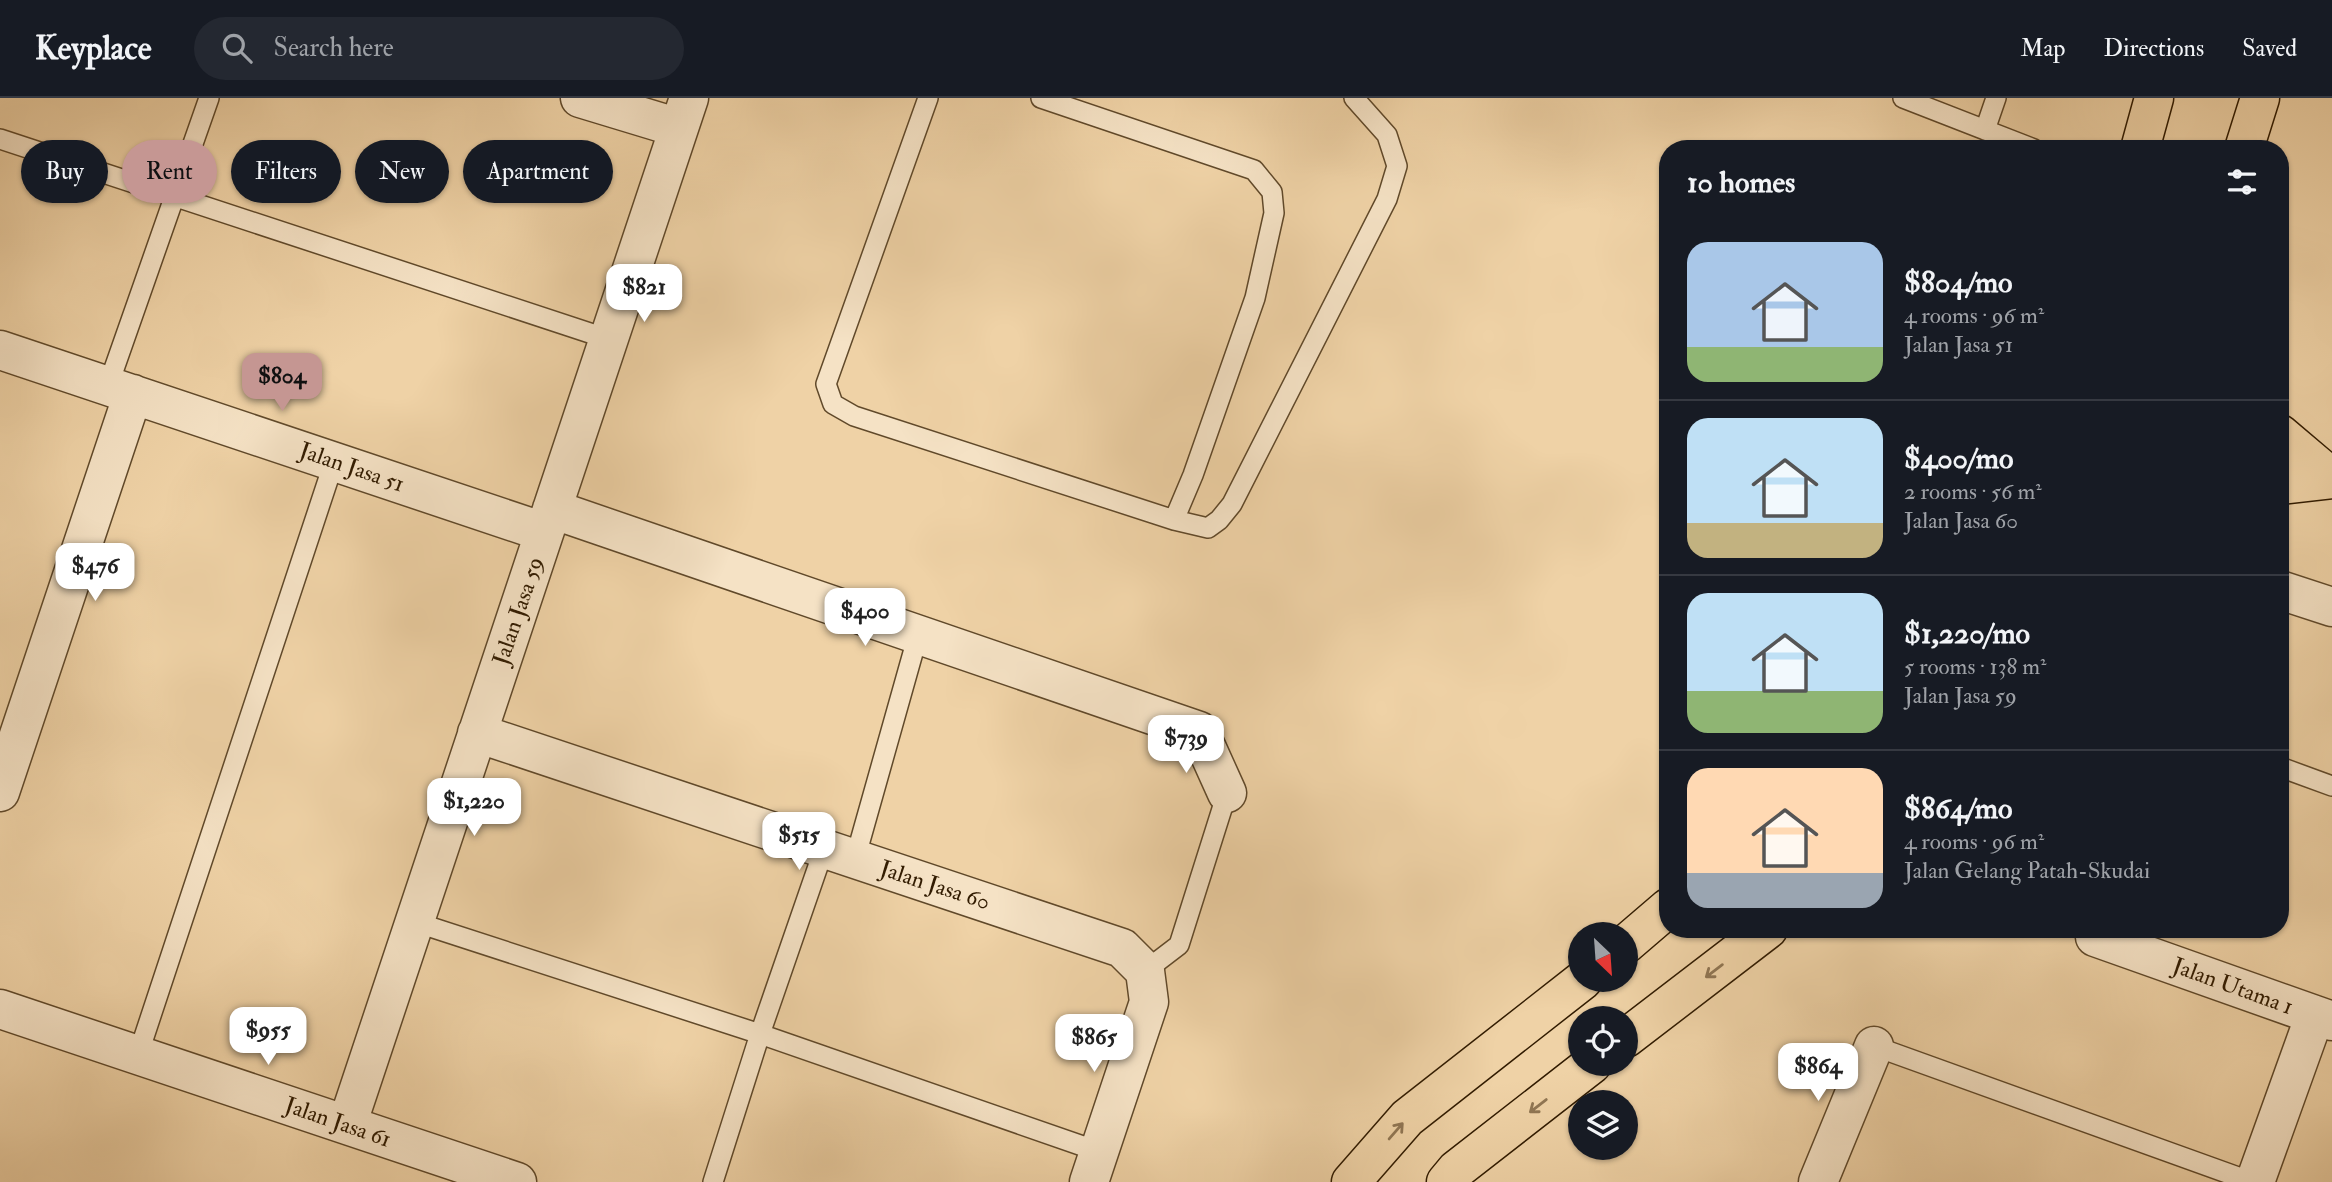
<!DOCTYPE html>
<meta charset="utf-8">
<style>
body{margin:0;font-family:"IM FELL Double Pica",serif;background:#242831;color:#f1f3f6;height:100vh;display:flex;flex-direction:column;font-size:26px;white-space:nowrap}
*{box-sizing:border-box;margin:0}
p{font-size:23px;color:#9ea1a6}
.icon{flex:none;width:38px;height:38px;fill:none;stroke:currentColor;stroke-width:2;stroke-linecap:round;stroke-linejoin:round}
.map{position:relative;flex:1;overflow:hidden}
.details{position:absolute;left:1659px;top:42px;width:630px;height:798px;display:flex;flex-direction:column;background:#171b24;border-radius:28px;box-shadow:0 2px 5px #0004}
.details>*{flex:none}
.hud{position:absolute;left:21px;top:42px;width:665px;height:63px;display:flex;gap:14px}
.needle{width:46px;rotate:155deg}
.tools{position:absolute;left:1568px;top:824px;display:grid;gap:14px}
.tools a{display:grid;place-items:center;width:70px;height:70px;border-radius:50%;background:#171b24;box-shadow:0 2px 5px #0004;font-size:35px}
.price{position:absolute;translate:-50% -60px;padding:0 16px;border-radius:14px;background:#fff;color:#222;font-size:23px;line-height:46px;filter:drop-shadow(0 2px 4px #0008)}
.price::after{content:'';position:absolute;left:50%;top:42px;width:21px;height:16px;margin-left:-10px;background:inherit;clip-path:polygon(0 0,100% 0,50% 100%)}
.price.on{background:#c59692;color:#111}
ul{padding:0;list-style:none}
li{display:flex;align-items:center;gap:21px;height:175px;padding:0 28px}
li+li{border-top:2px solid #363941}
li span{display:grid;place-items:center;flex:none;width:196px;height:140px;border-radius:21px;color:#555}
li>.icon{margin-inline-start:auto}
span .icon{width:84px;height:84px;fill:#fffc;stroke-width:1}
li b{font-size:30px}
h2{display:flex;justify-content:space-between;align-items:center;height:84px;padding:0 28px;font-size:30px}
.pill{padding:0 24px;border-radius:32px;background:#171b24;box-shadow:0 2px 5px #0004;font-size:24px;line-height:63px}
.pill.on{background:#c59692;color:#111}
header{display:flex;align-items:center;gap:42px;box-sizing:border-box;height:98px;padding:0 35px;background:#171b24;border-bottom:2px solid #363941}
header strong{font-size:33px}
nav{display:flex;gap:38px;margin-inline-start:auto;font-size:24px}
.search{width:490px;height:63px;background:#242831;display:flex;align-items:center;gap:18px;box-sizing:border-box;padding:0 24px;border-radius:38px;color:#9ea1a6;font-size:26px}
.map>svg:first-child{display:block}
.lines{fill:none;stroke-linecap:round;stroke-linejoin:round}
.service-casing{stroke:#60492a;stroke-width:22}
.minor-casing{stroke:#60492a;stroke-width:41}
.primary-casing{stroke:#311b00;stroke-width:41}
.service{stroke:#f5e2c5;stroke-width:19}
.minor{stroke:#f5e2c5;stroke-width:38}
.primary{stroke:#efd2a6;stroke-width:38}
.oneway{stroke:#907653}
.labels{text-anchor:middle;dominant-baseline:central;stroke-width:5;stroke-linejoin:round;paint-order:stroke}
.street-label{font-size:23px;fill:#311b00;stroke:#f5e2c5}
</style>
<header>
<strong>Keyplace</strong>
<div class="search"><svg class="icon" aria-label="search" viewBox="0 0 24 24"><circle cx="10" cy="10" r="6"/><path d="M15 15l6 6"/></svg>Search here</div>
<nav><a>Map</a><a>Directions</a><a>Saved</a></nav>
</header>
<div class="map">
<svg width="2332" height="1084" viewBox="0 0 2332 1084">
<rect width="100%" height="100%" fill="#efd2a6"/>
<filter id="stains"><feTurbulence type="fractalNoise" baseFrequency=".00286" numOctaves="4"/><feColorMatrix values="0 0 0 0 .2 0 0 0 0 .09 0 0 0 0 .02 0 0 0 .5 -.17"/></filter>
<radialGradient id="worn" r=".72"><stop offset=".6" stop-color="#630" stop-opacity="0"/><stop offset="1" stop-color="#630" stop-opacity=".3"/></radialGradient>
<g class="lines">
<defs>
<path id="service" d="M928,0L826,286L833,306L854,318L1174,422L1208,430L1219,422L1232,406L1387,101L1397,68L1387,37L1354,0
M1041,0L1254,72L1272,94L1274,115L1255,200L1193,377L1174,422
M1903,0L2034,51
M1985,32L1996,0
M0,41L608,241
M108,288L209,0
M2280,669L2332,688
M855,761L918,537
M415,824L760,936L1100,1054
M1145,873L1179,847L1227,695
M1874,948L2252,1084
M138,957L334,364
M713,1084L760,936L824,751"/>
<path id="minor" d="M580,0L679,30
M0,252L544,434
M552,411L1199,633L1227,695
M2280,492L2332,509
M477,635L1122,850L1145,873L1149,904L1089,1084
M0,694L133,296
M2095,839L2332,923
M0,911L517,1084
M347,1027L689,0
M1818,1084L1874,948
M2255,1084L2315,917"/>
<path id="primary" d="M2140,51L2154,0
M2244,51L2260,0
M2280,336L2332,380
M2280,387L2332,381
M1626,846L1668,810
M1626,940L1768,831
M1351,1084L1407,1020L1583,882
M1446,1084L1456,1072L1592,966"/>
</defs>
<use href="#service" class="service-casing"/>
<use href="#minor" class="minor-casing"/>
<use href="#primary" class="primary-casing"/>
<use href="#service" class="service"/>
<use href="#minor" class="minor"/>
<use href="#primary" class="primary"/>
</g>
<defs><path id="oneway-shaft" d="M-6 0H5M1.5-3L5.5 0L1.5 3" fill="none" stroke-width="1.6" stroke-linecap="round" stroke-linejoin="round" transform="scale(1.75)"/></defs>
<g class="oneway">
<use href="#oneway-shaft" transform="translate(1714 873) rotate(143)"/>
<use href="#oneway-shaft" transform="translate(1538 1008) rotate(142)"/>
<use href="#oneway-shaft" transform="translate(1396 1033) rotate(-49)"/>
</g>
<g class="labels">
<g class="street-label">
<text transform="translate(352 369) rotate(19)">Jalan Jasa 51</text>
<text transform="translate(518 513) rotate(-71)">Jalan Jasa 59</text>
<text transform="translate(935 787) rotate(18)">Jalan Jasa 60</text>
<text transform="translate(2233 888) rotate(20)">Jalan Utama 1</text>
<text transform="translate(338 1024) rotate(19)">Jalan Jasa 61</text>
</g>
</g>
<rect width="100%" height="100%" filter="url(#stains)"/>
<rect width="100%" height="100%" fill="url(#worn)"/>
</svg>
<div class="tools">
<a><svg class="needle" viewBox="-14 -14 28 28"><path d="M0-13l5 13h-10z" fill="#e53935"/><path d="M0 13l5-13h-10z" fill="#9ea1a6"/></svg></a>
<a><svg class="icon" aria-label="locate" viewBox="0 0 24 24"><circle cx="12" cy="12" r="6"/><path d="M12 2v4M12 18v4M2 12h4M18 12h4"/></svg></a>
<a><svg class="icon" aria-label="layers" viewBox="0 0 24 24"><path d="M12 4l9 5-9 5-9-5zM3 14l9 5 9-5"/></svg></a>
</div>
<b class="price" style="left:644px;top:226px">$821</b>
<b class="price on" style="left:282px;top:315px">$804</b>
<b class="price" style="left:95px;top:505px">$476</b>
<b class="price" style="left:865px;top:550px">$400</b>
<b class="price" style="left:1186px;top:677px">$739</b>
<b class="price" style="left:474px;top:740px">$1,220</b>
<b class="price" style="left:799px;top:774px">$515</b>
<b class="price" style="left:268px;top:969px">$955</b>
<b class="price" style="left:1094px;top:976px">$865</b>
<b class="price" style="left:1818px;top:1005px">$864</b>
<div class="hud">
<a class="pill">Buy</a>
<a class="pill on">Rent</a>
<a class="pill">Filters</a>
<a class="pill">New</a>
<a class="pill">Apartment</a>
</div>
<section class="details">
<h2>10 homes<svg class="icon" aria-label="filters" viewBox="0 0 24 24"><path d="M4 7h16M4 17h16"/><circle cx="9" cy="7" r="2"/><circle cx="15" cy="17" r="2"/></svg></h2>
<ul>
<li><span style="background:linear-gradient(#a9c7e8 75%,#8fb573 0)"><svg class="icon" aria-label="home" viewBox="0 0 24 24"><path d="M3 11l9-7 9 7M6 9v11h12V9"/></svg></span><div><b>$804/mo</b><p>4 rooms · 96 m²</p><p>Jalan Jasa 51</p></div></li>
<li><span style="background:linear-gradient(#bfe0f5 75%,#c2b280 0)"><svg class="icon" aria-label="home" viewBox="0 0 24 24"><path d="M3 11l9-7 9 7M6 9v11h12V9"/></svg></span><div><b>$400/mo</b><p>2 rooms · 56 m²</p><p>Jalan Jasa 60</p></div></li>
<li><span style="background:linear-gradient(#bfe0f5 70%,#8fb573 0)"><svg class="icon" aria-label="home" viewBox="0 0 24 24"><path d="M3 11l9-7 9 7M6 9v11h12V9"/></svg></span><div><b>$1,220/mo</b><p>5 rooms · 138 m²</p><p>Jalan Jasa 59</p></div></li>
<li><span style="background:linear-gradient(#ffd9b3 75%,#9aa5b1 0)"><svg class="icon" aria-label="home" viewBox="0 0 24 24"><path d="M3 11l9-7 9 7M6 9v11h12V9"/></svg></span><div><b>$864/mo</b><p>4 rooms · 96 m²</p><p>Jalan Gelang Patah-Skudai</p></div></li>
</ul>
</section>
</div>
